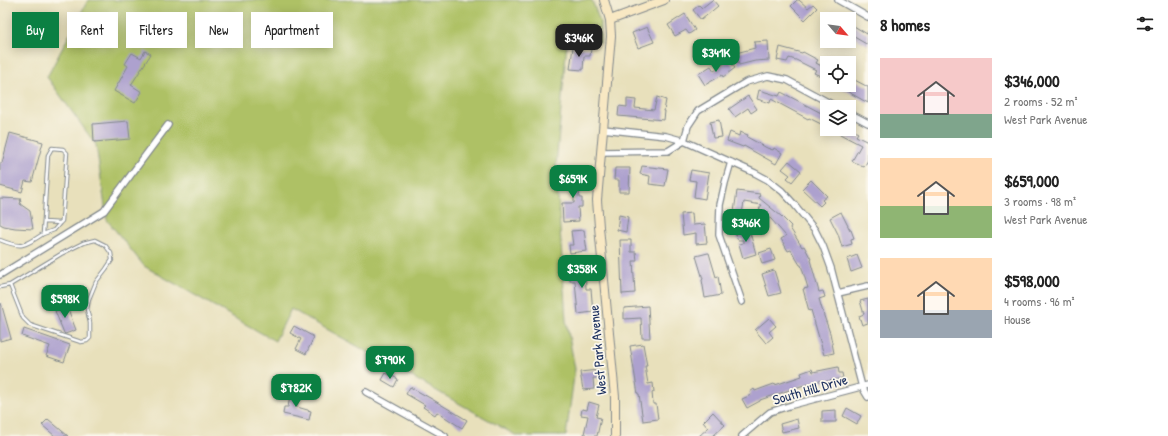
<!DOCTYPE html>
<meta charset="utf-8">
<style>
body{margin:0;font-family:"Patrick Hand",sans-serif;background:#f6f6f6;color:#222;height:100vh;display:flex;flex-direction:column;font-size:15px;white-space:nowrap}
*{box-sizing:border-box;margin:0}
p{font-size:13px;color:#767676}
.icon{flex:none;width:22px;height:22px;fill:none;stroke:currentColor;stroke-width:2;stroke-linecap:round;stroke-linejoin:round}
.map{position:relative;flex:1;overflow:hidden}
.drawer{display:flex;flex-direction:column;background:#fff;width:300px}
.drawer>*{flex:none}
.guide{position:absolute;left:12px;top:12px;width:380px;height:36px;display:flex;gap:8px}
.needle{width:26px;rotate:118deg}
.buttons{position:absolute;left:820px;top:12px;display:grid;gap:8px}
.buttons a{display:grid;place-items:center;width:36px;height:36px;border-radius:0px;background:#fff;box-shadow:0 2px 10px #0003;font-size:20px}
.price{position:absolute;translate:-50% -34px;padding:0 9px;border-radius:8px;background:#0b8043;color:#fff;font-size:13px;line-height:26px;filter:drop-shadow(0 1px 2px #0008)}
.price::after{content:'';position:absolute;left:50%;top:24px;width:12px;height:9px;margin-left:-6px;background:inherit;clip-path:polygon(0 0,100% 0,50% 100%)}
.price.current{background:#222;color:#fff}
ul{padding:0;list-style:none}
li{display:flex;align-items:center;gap:12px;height:100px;padding:0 12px}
li span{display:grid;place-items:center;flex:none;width:112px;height:80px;border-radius:0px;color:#555}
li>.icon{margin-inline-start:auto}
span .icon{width:48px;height:48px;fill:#fffc;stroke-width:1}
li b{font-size:17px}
h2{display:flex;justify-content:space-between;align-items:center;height:48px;padding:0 12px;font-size:17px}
.chip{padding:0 14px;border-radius:0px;background:#fff;box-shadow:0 2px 10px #0003;font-size:14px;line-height:36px}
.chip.current{background:#0b8043;color:#fff}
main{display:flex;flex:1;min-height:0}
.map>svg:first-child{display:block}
.green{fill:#aec165;stroke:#647862}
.building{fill:#ada1ce}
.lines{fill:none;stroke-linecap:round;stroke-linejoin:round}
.lane-casing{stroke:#82888c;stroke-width:4.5}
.street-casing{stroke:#82888c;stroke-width:8}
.secondary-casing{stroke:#82888c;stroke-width:10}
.lane{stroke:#fff;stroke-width:2.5}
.street{stroke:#fff;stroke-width:5.5}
.secondary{stroke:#f8e8c3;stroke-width:8}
.labels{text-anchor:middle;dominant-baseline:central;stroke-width:3.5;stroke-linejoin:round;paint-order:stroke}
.street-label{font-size:14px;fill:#1b2f5e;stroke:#fbf7ec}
</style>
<main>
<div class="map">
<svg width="868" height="436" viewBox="0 0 868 436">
<rect width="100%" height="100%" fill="#fbf7ec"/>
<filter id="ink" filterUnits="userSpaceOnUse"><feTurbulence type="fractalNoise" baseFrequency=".025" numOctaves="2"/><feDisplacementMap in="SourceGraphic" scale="8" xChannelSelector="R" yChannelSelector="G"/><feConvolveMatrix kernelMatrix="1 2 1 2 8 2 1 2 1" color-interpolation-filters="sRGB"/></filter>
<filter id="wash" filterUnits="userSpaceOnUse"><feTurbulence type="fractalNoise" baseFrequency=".012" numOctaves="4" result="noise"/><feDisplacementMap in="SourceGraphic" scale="16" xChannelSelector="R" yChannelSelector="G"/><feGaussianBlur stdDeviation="0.9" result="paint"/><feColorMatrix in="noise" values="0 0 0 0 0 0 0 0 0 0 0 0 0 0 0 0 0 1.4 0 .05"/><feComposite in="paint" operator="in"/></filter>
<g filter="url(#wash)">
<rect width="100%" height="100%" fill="#e8e0bb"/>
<path class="green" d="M88,0H592L600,22V43L567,42L556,166L566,320L575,369L566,436H517L291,309L275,341L144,266L107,220L96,145L47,77Z"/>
<g id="blocks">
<path class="building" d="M712,0H713L718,6L701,20L693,10L699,5L702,8Z
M797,0H799L808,8L813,4L817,8L805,20L791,6Z
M685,14L695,30L689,34L686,30L675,36L668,25Z
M849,23L867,34L868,31V45L849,34Z
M647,27L654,42L638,48L632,33Z
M768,41L769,60L755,61L739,65L736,53L755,48L754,42Z
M573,47L591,49L590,56H584L583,70L570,69Z
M780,47L802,53L803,52L818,60L816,63L827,69V79L814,73L816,70L796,60L789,58L787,62L777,60Z
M145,51L151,54L131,85L142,92L135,103L114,91L128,66L125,64L132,53L141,58Z
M729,60L735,68L723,77L722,75L705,85L698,74L711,66L714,71Z
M849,77L868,87V103L836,85H849Z
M759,90L779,96L781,92L827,116V127L809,118L808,119L771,99L770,103L757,99Z
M748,96L757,109L751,113L748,108L735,117L729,109Z
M657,97L666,100L664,111H665L664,120L618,116L619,106L627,107V99L636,100L635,108L654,110Z
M719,120L722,137L713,138L710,122Z
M128,121L130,139L94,142L93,124Z
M840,129H851L858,133L856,136L868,142V160L864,167L852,161L861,145L838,133Z
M730,132L739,136L740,132L748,135L747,137L767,148L773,150L774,148L782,153L776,164L744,146L743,147L727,141Z
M10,133L43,142L32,182L25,181L22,192L0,186V163H2Z
M789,161L801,171L792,182L787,178L790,175L782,169Z
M642,166L668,169L665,186L649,184L650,176L640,174Z
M615,168H630L629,192H619V180H614Z
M691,170L709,173L705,199L694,197L696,181L689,180Z
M563,173L581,174L579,198H582V207H578L579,221L563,222L562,203H574V190H570V181L563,180Z
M811,180L827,196L822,200L824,202L820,206L802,189Z
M737,191L760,194L759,198L781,216L791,226L790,228L802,247L804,246L811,259L810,260L819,292L823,291L825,297L819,299L824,316L830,333L834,353L824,355L811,310L809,311L803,289L808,288L801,265H800L791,250L788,251L781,239L786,236L771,219L759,209L762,205L744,202L741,220L733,219Z
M0,198L21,199L20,201H21L20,204L30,211L33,229L15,228L4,226L0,224Z
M841,212L850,230H851L854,238L851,239L852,244L842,247L838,234L830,218Z
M692,213L693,225L705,224L707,243L696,244V233L683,235L681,214Z
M619,215L628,217L626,232L617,230Z
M749,229L756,254L743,258L739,244L743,243V240H738L735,233Z
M584,230L587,251L570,253L569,245H573L571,231Z
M620,240H631V252H636L637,261H633L635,293L622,294Z
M771,249L775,260L762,264L759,253Z
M708,253H709L716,277L718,276L721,295L705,298L702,280L703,279L696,256Z
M857,255L862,268L851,272L847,259Z
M585,264L586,289H591L593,312L578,314L575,281H570V265Z
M774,270L781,293L769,296L762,274Z
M868,299V323L862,325L859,316L864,314L860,301Z
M65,301L76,330L65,334L64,333L55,311L61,309L59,304Z
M1,303L11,338L0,341V304Z
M648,306L650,338H642L641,318L624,319V308Z
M769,318L776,326L769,332L773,337L766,343L755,330Z
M294,326L314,337L306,354L296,349L301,339L290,333Z
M24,329L70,345L64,362L46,356L50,346L22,336Z
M643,344L647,366H645L648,384L653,383L654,392H652L653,404H656L658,419L643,421L639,394H638L630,346Z
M838,367L839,373H842L843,378L823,382V380L801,386L760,400V401L747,408L742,399L751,395L750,392L754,389L755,391L774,384L775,385L802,376L801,373L812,369L813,372Z
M598,370L599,378H593L594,389L583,390L580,372Z
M386,373L398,379L394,387L382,380Z
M410,387L430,398L467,420L462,428L437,412L435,415L423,407L425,405L406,394Z
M291,391L300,393L297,407L311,411L309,420L283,414L284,407H288Z
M589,402L599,405L596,417L601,418L597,436H585L586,434H584L588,416L581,415L582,409L587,410Z
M847,408L861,416L857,424L843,416Z
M836,410V422H822V411Z
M713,412L725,425L713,436H699L708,428L703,422Z
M48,419L68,436H55L42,425Z
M797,419L799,428L782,432L780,424Z"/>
</g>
</g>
<g filter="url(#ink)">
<use href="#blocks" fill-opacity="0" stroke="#82888c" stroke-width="1"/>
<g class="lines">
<defs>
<path id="lane" d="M43,234L54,230L60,223
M0,240C22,249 25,246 43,234L48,155L52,148L63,149L67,153L62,221L60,223L45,222
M0,287L10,285L61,254L83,243L95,240L105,245L111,253L112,260L106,269L96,282L89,299L87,309L90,323V338L87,341L81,342L30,325L23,318L10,285"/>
<path id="street" d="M838,0L868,17
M849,113L868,123
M603,129L666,136L684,141L755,173L768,180L782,191L794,204L815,230L823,246L831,268L862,387L868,397
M684,141L688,126L698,111L746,82L768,76L787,80L837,107
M601,152L668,151L684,141
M731,162L725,183L720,205L719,235L742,302
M0,275L104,211L168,125
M838,293L868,286
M366,392L445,436
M742,436L770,412L792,405L868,385"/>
<path id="secondary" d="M604,0L610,20L611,36L597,200L599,227L615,397V436
M610,20L664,0"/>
</defs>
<use href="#lane" class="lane-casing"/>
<use href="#street" class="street-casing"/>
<use href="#secondary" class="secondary-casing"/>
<use href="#lane" class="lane"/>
<use href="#street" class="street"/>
<use href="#secondary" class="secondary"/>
</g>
</g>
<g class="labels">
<g class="street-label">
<text transform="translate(597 350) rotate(-95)">West Park Avenue</text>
<text transform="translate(810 389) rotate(-16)">South Hill Drive</text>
</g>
</g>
</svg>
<div class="buttons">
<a><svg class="needle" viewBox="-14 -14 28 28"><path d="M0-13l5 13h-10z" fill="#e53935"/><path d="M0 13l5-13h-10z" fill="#767676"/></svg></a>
<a><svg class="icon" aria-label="locate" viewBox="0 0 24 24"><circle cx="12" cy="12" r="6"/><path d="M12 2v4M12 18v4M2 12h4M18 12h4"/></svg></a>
<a><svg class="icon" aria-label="layers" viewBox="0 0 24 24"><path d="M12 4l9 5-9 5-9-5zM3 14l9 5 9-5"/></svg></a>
</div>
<b class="price current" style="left:579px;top:58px">$346K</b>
<b class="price" style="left:716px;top:73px">$341K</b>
<b class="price" style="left:573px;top:199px">$659K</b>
<b class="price" style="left:746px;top:243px">$346K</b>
<b class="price" style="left:582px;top:289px">$358K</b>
<b class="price" style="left:65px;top:319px">$598K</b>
<b class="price" style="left:390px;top:380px">$790K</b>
<b class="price" style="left:296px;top:408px">$782K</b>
<div class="guide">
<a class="chip current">Buy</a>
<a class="chip">Rent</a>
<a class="chip">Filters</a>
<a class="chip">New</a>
<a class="chip">Apartment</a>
</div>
</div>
<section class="drawer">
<h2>8 homes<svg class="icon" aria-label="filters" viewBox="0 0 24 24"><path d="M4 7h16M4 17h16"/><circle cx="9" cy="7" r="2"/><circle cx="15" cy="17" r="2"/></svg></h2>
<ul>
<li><span style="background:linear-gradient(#f6c9c9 70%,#7fa58c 0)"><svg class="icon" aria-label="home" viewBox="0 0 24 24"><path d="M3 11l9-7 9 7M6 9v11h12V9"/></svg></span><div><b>$346,000</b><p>2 rooms · 52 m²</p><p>West Park Avenue</p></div></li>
<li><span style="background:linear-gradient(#ffd9b3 60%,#8fb573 0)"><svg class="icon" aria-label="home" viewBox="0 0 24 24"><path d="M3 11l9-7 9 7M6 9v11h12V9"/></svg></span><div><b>$659,000</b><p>3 rooms · 98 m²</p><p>West Park Avenue</p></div></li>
<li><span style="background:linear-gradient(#ffd9b3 65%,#9aa5b1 0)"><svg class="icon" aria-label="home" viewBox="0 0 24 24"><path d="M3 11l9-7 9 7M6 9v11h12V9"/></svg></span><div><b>$598,000</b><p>4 rooms · 96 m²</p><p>House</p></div></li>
</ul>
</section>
</main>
